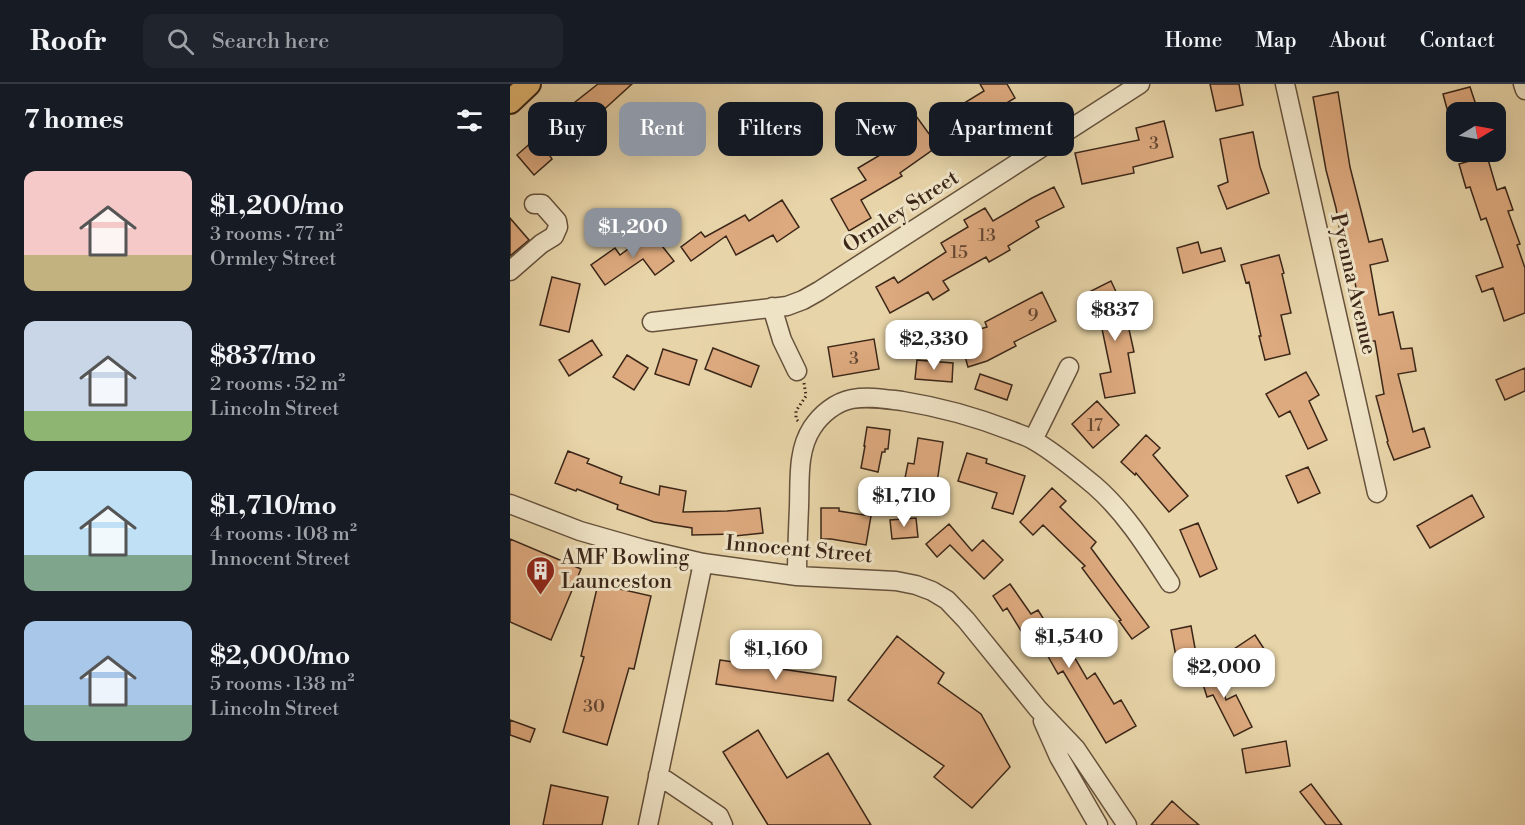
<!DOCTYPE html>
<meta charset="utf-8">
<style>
body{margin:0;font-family:"Libre Bodoni",serif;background:#20242c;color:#f1f3f6;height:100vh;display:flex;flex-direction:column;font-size:22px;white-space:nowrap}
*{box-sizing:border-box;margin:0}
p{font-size:20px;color:#9ea1a6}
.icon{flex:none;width:33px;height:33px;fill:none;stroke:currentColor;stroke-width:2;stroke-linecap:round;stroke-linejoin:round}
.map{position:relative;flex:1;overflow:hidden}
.panel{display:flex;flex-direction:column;background:#171b24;width:510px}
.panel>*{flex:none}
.top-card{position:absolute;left:18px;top:18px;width:570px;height:54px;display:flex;gap:12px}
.needle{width:39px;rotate:80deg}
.fabs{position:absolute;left:936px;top:18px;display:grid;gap:12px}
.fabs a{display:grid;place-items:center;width:60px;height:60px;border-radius:12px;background:#171b24;box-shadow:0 6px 24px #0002;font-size:30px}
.price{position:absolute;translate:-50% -51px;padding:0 14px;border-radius:12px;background:#fff;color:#222;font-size:20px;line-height:39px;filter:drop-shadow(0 2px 3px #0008)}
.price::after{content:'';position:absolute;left:50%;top:36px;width:18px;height:14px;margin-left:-9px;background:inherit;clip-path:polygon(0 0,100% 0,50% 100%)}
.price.active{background:#8c9099;color:#fff}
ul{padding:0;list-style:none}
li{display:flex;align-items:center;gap:18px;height:150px;padding:0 24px}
li span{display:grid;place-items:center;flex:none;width:168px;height:120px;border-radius:12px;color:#555}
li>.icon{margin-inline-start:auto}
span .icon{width:72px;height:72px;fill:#fffc;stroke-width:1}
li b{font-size:26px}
h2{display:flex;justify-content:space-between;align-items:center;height:72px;padding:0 24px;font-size:26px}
.chip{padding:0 21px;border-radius:12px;background:#171b24;box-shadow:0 6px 24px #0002;font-size:21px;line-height:54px}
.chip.active{background:#8c9099;color:#fff}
header{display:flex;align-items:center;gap:36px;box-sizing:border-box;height:84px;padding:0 30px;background:#171b24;border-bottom:2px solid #363941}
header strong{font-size:28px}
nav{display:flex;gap:33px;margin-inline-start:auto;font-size:21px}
.search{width:420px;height:54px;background:#20242c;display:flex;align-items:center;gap:15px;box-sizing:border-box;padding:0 21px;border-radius:12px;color:#9ea1a6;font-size:22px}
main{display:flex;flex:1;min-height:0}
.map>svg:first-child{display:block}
.building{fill:#dda97e;stroke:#3b2618;stroke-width:1.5}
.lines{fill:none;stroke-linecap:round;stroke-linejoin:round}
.minor-casing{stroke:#66523c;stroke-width:21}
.major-casing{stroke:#3b2618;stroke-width:26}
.path{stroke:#3b2618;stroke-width:3;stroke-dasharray:1.5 3;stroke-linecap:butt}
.minor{stroke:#efe3c6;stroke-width:18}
.major{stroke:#e4ba74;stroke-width:22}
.labels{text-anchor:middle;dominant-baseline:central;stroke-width:6;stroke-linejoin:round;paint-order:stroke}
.number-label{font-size:18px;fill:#644732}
.street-label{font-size:21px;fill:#3b2618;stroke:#efe3c6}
.poi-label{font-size:21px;fill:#3b2618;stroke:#efe3c6;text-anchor:start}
</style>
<header>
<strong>Roofr</strong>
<div class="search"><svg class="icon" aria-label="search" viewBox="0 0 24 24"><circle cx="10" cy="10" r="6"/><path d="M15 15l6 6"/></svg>Search here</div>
<nav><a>Home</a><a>Map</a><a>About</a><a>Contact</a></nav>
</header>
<main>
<section class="panel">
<h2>7 homes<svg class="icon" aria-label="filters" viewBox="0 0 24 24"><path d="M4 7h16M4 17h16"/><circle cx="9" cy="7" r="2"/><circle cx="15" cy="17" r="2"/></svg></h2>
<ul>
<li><span style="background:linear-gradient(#f6c9c9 70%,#c2b280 0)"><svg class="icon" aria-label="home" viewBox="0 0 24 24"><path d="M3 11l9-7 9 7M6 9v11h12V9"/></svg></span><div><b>$1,200/mo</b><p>3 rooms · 77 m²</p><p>Ormley Street</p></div></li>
<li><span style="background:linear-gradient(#c9d6e8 75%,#8fb573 0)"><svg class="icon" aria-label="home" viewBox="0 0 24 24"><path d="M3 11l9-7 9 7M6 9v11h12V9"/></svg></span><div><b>$837/mo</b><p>2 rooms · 52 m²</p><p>Lincoln Street</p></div></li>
<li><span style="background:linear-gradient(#bfe0f5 70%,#7fa58c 0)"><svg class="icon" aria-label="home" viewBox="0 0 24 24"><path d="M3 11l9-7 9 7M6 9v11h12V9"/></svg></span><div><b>$1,710/mo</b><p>4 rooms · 108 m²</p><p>Innocent Street</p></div></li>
<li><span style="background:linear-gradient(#a9c7e8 70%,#7fa58c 0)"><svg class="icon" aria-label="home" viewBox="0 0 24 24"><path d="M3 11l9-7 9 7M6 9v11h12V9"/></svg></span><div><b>$2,000/mo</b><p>5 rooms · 138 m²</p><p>Lincoln Street</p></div></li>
</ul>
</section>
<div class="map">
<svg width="1015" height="741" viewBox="0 0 1015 741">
<rect width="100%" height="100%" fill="#e7d4a8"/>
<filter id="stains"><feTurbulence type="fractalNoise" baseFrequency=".00333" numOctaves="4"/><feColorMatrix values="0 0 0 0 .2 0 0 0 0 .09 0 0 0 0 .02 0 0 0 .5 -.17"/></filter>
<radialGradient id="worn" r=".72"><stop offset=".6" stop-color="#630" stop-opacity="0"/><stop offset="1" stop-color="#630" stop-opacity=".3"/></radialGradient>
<path class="building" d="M88,0H122L89,30L93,36L79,48L75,43L40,72L42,75L24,91L7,71L32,49L27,43L43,30L46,33Z
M470,0H497L505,14L472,34L475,37L460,47L446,24L474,7Z
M700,0H729L733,21L706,27Z
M960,3L967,24L946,28L939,32L933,10Z
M828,8L840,83L859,158L872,155L878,177L860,181L869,231L883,228L891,265L902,264L906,287L888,290L903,348L914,344L920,363L884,376L877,358L878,357L866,312L874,310L865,257H862L860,251H858L852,222H849L843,186L833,188L828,166L833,165L826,124L816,86L803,13Z
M398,21L428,62L390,89L392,92L351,116L361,134L339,147L321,115L356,96L348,84L392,58L376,37Z
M654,37L663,73L623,83L624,89L572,100L565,69L629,56L626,44Z
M743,48L750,83L759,109L717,125L708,102L718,98L710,55Z
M977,72L987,106L995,103L1003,126L998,127L1010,160L1007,161L1015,184V229L994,237L983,204L972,208L966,192L993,183L976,134L971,136L960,103L956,104L949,80Z
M544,103L554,123L526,137L529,143L498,162L500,166L479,178L476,173L433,197L439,206L423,216L418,208L380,229L366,203L384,193L388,199L436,168L431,159L458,143L454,136L475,124L483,137L522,114Z
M272,116L289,143L267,158L263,151L226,171L216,152L181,177L171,163L191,148L195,153L235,131L239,137Z
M0,134L19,156L0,172Z
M141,148L164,177L145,191L133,175L95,201L81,181L105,164L110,171Z
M688,158L691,169L711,164L715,177L673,189L667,164Z
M769,171L774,189L772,190L781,229L771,231L780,270L755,276L749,252H751L739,198L736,199L731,181Z
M42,193L70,200L59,248L30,241Z
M601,197L615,227L624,268L618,269L625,309L595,314L590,290L601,288L591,240L594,239L579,208Z
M532,208L546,237L504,258L506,262L477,277L458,283L449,251L477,243L475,238Z
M364,255L369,285L323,293L318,263Z
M82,256L92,271L59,292L49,276Z
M203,264L249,282L241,303L195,285Z
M153,265L187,276L179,301L145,290Z
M117,271L138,284L124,306L103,293Z
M407,276L443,279L442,298L405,295Z
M1015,284V307L995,316L986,296Z
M796,288L809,311L799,317L817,356L798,365L780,327L769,333L756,310Z
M470,290L502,301L497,316L465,305Z
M587,317L609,341L583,364L562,340Z
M357,343L380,346L378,365H375V368H372L368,388L351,384L355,362H354Z
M636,351L650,364L643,371L678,412L659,428L626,389L625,391L611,378Z
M408,354L433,358L426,405L394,399L398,379L404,380Z
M58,367L79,375L77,379L112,393L110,399L149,411L150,402L176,407L173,428L217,427L250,424L253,449L225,452V450L182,451V444L144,438L107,425L108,421L67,405L66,407L45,399Z
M457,369L477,375L476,379L515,392L503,430L482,424L487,409L448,397Z
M798,383L810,409L788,419L776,392Z
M542,404L556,417L550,423L586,458L581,464L639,543L622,555L609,537L611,536L572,484L575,482L533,441L523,451L510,438Z
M962,411L974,433L920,464L907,442Z
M311,424H329V427L361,432L356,461L321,455H311Z
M406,434L408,453L382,455L380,436Z
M688,439L707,485L690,493L670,446Z
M439,440L462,467L473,456L493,476L474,495L440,461L427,473L416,460Z
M0,455L71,485L41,556L0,538Z
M88,500L141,512L124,585L119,584L97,661L53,648L74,573L71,572Z
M500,500L521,530L528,526L549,560L555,557L577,595L585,589L604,620L611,616L626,642L596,659L553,587L548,590L527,553L518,558L497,524L493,527L483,512Z
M681,542L687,575L667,578L661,546Z
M745,551L762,577L738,593L721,567Z
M387,552L434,589L428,599L471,630L500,683L462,724L424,693L434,682L338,616Z
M210,576L326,593L323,617L206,600Z
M704,576L716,616L726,611L742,643L724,652L703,611L697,613L687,581Z
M0,636L25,645L20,658L0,651Z
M248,646L277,694L318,669L361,741H258L213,668Z
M776,657L780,682L736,689L732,665Z
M801,700L832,741H816L790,708Z
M41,701L98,713L92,741H33Z
M662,717L675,729L689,741H641Z"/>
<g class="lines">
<defs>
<path id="minor" d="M775,0L867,409
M1013,0L1015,6
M0,187L31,160L44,152L48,143L47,137L32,120H24
M262,223L272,256L287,287
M142,238L277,222L293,216L309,207L630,0
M523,356L559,283
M0,420L70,447L133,465L193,479L287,492L386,497L406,501L422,507L437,516L456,536L528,625L566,665L617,741
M287,492C287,469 288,446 289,423C290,397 287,367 302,344C311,330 326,318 342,315C359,312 375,315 392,317C430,323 466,333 502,347C509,350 516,352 523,356C543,367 567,387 585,402C616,429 638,465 660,499
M533,637L549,673L588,741
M148,691L209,732L213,741
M138,741L193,479"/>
<path id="major" d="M0,18L19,0"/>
</defs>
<use href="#minor" class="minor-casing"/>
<use href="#major" class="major-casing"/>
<path class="path" d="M288,337L286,335V327L296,312L294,299"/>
<use href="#minor" class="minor"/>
<use href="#major" class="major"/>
</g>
<defs>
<symbol id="building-pin" viewBox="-11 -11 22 30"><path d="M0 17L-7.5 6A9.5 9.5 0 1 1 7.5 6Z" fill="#8f2418" stroke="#efe3c6"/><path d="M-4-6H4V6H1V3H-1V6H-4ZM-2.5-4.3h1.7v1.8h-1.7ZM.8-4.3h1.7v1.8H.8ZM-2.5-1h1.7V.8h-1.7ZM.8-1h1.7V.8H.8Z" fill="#fff"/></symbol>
</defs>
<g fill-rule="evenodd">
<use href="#building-pin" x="14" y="470" width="33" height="45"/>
</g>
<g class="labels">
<g class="number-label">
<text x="644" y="59">3</text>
<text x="477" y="151">13</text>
<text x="449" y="168">15</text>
<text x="523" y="231">9</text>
<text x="344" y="274">3</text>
<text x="585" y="341">17</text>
<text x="84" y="622">30</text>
</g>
<g class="street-label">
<text transform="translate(391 128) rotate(-33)">Ormley Street</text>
<text transform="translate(843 200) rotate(77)">Pyenna Avenue</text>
<text transform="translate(289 466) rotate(5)">Innocent Street</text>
</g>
<g class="poi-label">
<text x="51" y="474">AMF Bowling<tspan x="51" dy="24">Launceston</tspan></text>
</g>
</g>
<rect width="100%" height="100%" filter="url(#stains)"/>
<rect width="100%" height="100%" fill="url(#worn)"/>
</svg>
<div class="fabs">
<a><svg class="needle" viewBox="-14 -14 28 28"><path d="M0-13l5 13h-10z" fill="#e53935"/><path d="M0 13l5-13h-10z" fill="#9ea1a6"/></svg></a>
</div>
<b class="price active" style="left:123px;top:175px">$1,200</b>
<b class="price" style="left:605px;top:258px">$837</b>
<b class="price" style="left:424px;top:287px">$2,330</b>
<b class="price" style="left:394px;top:444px">$1,710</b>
<b class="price" style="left:559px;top:585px">$1,540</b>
<b class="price" style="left:266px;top:597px">$1,160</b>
<b class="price" style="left:714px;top:615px">$2,000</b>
<div class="top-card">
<a class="chip">Buy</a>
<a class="chip active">Rent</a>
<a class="chip">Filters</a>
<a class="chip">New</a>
<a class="chip">Apartment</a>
</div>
</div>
</main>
